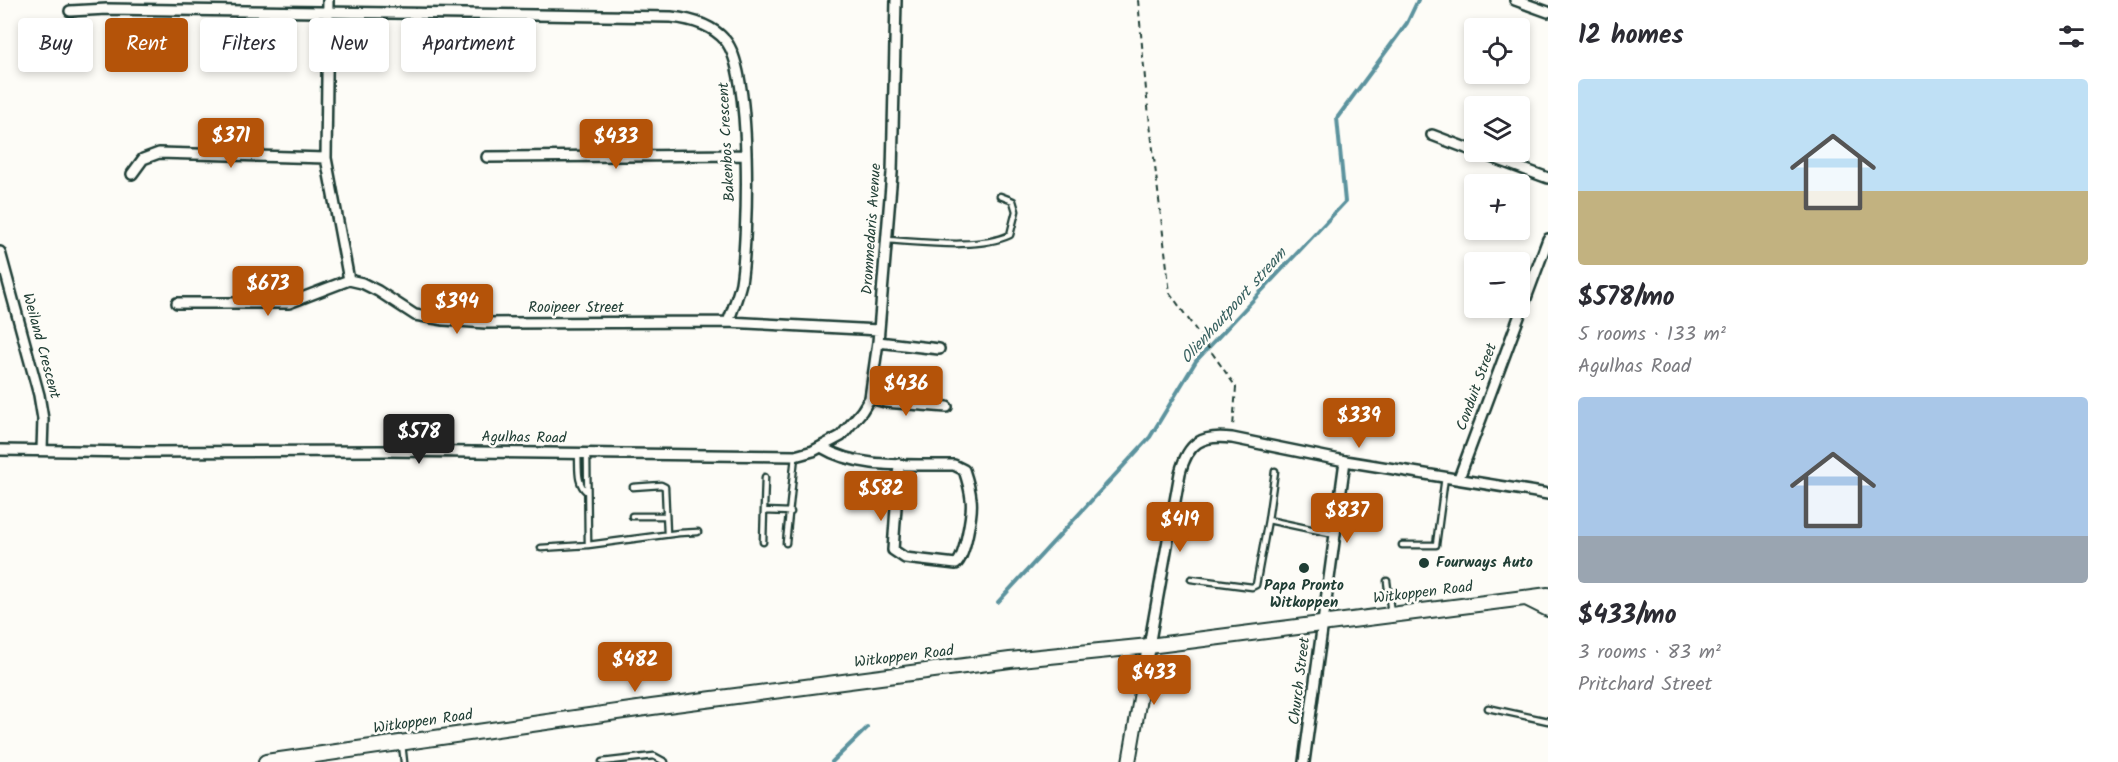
<!DOCTYPE html>
<meta charset="utf-8">
<style>
body{margin:0;font-family:Kalam,sans-serif;background:#f7f7f7;color:#2b2b33;height:100vh;display:flex;flex-direction:column;font-size:22px;white-space:nowrap}
*{box-sizing:border-box;margin:0}
p{font-size:20px;color:#7c7c81}
.icon{flex:none;width:33px;height:33px;fill:none;stroke:currentColor;stroke-width:2;stroke-linecap:round;stroke-linejoin:round}
.map{position:relative;flex:1;overflow:hidden}
.panel{display:flex;flex-direction:column;background:#fff;width:570px}
.panel>*{flex:none}
.banner{position:absolute;left:18px;top:18px;width:570px;height:54px;display:flex;gap:12px}
.fabs{position:absolute;left:1464px;top:18px;display:grid;gap:12px}
.fabs a{display:grid;place-items:center;width:66px;height:66px;border-radius:6px;background:#fff;box-shadow:0 3px 9px #0003;font-size:30px}
.price{position:absolute;translate:-50% -51px;padding:0 14px;border-radius:6px;background:#b45309;color:#fff;font-size:20px;line-height:39px;filter:drop-shadow(0 2px 3px #0008)}
.price::after{content:'';position:absolute;left:50%;top:36px;width:18px;height:14px;margin-left:-9px;background:inherit;clip-path:polygon(0 0,100% 0,50% 100%)}
.price.selected{background:#222;color:#fff}
ul{padding:0;list-style:none}
li{display:grid;align-content:center;gap:12px;height:318px;padding:0 30px}
li span{display:grid;place-items:center;height:186px;border-radius:6px;color:#555}
li>.icon{margin-inline-start:auto}
span .icon{width:108px;height:108px;fill:#fffc;stroke-width:1}
li b{font-size:26px}
h2{display:flex;justify-content:space-between;align-items:center;height:72px;padding:0 30px;font-size:26px}
.pill{padding:0 21px;border-radius:6px;background:#fff;box-shadow:0 3px 9px #0003;font-size:21px;line-height:54px}
.pill.selected{background:#b45309;color:#fff}
main{display:flex;flex:1;min-height:0}
.map>svg:first-child{display:block}
.lines{fill:none;stroke-linecap:round;stroke-linejoin:round}
.stream{stroke:#5c939e;stroke-width:4}
.service-casing{stroke:#1f3d34;stroke-width:9}
.minor-casing{stroke:#1f3d34;stroke-width:14}
.tertiary-casing{stroke:#1f3d34;stroke-width:16}
.secondary-casing{stroke:#1f3d34;stroke-width:18}
.path{stroke:#1f3d34;stroke-width:2;stroke-dasharray:6 4.5;stroke-linecap:butt}
.service{stroke:#fdfcf7;stroke-width:4.5}
.minor{stroke:#fdfcf7;stroke-width:9}
.tertiary{stroke:#fdfcf7;stroke-width:12}
.secondary{stroke:#fdfcf7;stroke-width:14}
.poi-dot{fill:#1f3d34;stroke:#fdfcf7;stroke-width:2}
.labels{text-anchor:middle;dominant-baseline:central;stroke-width:5;stroke-linejoin:round;paint-order:stroke}
.street-label{font-size:15px;fill:#1f3d34;stroke:#fdfcf7}
.poi-label{font-size:15px;font-weight:bold;fill:#1f3d34;stroke:#fdfcf7;text-anchor:start}
.water-label{font-size:16px;font-style:italic;fill:#386160;stroke:#fdfcf7}
</style>
<main>
<div class="map">
<svg width="1548" height="762" viewBox="0 0 1548 762">
<rect width="100%" height="100%" fill="#fdfcf7"/>
<filter id="ink" filterUnits="userSpaceOnUse"><feTurbulence type="fractalNoise" baseFrequency=".0167" numOctaves="2"/><feDisplacementMap in="SourceGraphic" scale="12" xChannelSelector="R" yChannelSelector="G"/><feConvolveMatrix kernelMatrix="1 2 1 2 8 2 1 2 1" color-interpolation-filters="sRGB"/></filter>
<g filter="url(#ink)">
<g class="lines">
<path class="stream" d="M998,602L1150,437L1196,361L1345,202L1337,118L1407,23L1418,0
M832,762L867,728"/>
<defs>
<path id="service" d="M886,240C922,242 978,250 1010,235L1016,211L1013,201L1000,196
M578,454C579,468 576,483 587,492
M1275,471L1268,520L1334,534
M633,487L661,485L665,487L667,534
M764,511L791,512
M632,516H666
M763,542L765,477
M786,543L795,456
M588,545L679,533L698,532
M1402,545H1436L1445,477
M541,548L588,545L587,454
M1191,579L1252,587L1256,585L1268,520
M1387,581L1391,614
M1488,708L1548,721
M402,744L404,762
M602,762L654,756L665,762"/>
<path id="minor" d="M328,0L326,158L349,280L362,283L378,291L415,315L444,320L486,323L728,322L879,330
M1515,0L1548,12
M70,11L107,9L671,17C690,19 712,25 725,40C753,72 748,238 741,283C738,296 733,309 728,322
M1432,135L1474,151
M1477,152L1548,178
M487,157L745,155
M132,174L143,159L159,153L326,158
M0,252L39,395L43,419L42,450
M177,303H289L349,280
M878,342L939,349
M870,398L885,402L947,407
M821,447C859,470 910,464 954,465L964,470C967,479 970,489 971,499C973,511 965,557 956,564L905,558L893,550L899,464
M0,450L140,452L386,451L795,456L813,451L841,436L862,411L870,398L878,342L892,173L896,0
M1459,478L1548,239
M1149,646L1180,473C1188,443 1201,434 1232,438L1345,461L1548,494
M1304,762L1345,461"/>
<path id="tertiary" d="M1129,762L1149,646"/>
<path id="secondary" d="M1526,598L1548,609
M266,762L652,707L1010,660L1149,646L1548,595"/>
</defs>
<use href="#service" class="service-casing"/>
<use href="#minor" class="minor-casing"/>
<use href="#tertiary" class="tertiary-casing"/>
<use href="#secondary" class="secondary-casing"/>
<path class="path" d="M1138,0L1146,90L1170,293L1236,387L1233,427"/>
<use href="#service" class="service"/>
<use href="#minor" class="minor"/>
<use href="#tertiary" class="tertiary"/>
<use href="#secondary" class="secondary"/>
</g>
</g>
<g class="poi-dot">
<circle cx="1424" cy="563" r="6"/>
<circle cx="1304" cy="568" r="6"/>
</g>
<g class="labels">
<g class="street-label">
<text transform="translate(727 142) rotate(-93)">Bakenbos Crescent</text>
<text transform="translate(872 229) rotate(-86)">Drommedaris Avenue</text>
<text x="576" y="308">Rooipeer Street</text>
<text transform="translate(41 346) rotate(75)">Weiland Crescent</text>
<text transform="translate(1477 387) rotate(-70)">Conduit Street</text>
<text transform="translate(524 438) rotate(1)">Agulhas Road</text>
<text transform="translate(1423 593) rotate(-7)">Witkoppen Road</text>
<text transform="translate(904 657) rotate(-7)">Witkoppen Road</text>
<text transform="translate(1300 681) rotate(-83)">Church Street</text>
<text transform="translate(423 722) rotate(-8)">Witkoppen Road</text>
</g>
<g class="poi-label">
<text x="1436" y="563">Fourways Auto</text>
<text x="1304" y="586" text-anchor="middle">Papa Pronto<tspan x="1304" dy="17">Witkoppen</tspan></text>
</g>
<g class="water-label">
<text transform="translate(1234 306) rotate(-48)">Olienhoutpoort stream</text>
</g>
</g>
</svg>
<div class="fabs">
<a><svg class="icon" aria-label="locate" viewBox="0 0 24 24"><circle cx="12" cy="12" r="6"/><path d="M12 2v4M12 18v4M2 12h4M18 12h4"/></svg></a>
<a><svg class="icon" aria-label="layers" viewBox="0 0 24 24"><path d="M12 4l9 5-9 5-9-5zM3 14l9 5 9-5"/></svg></a>
<a>+</a>
<a>−</a>
</div>
<b class="price" style="left:231px;top:169px">$371</b>
<b class="price" style="left:616px;top:170px">$433</b>
<b class="price" style="left:268px;top:317px">$673</b>
<b class="price" style="left:457px;top:335px">$394</b>
<b class="price" style="left:906px;top:417px">$436</b>
<b class="price" style="left:1359px;top:449px">$339</b>
<b class="price selected" style="left:419px;top:465px">$578</b>
<b class="price" style="left:881px;top:522px">$582</b>
<b class="price" style="left:1347px;top:544px">$837</b>
<b class="price" style="left:1180px;top:553px">$419</b>
<b class="price" style="left:635px;top:693px">$482</b>
<b class="price" style="left:1154px;top:706px">$433</b>
<div class="banner">
<a class="pill">Buy</a>
<a class="pill selected">Rent</a>
<a class="pill">Filters</a>
<a class="pill">New</a>
<a class="pill">Apartment</a>
</div>
</div>
<section class="panel">
<h2>12 homes<svg class="icon" aria-label="filters" viewBox="0 0 24 24"><path d="M4 7h16M4 17h16"/><circle cx="9" cy="7" r="2"/><circle cx="15" cy="17" r="2"/></svg></h2>
<ul>
<li><span style="background:linear-gradient(#bfe0f5 60%,#c2b280 0)"><svg class="icon" aria-label="home" viewBox="0 0 24 24"><path d="M3 11l9-7 9 7M6 9v11h12V9"/></svg></span><div><b>$578/mo</b><p>5 rooms · 133 m²</p><p>Agulhas Road</p></div></li>
<li><span style="background:linear-gradient(#a9c7e8 75%,#9aa5b1 0)"><svg class="icon" aria-label="home" viewBox="0 0 24 24"><path d="M3 11l9-7 9 7M6 9v11h12V9"/></svg></span><div><b>$433/mo</b><p>3 rooms · 83 m²</p><p>Pritchard Street</p></div></li>
</ul>
</section>
</main>
